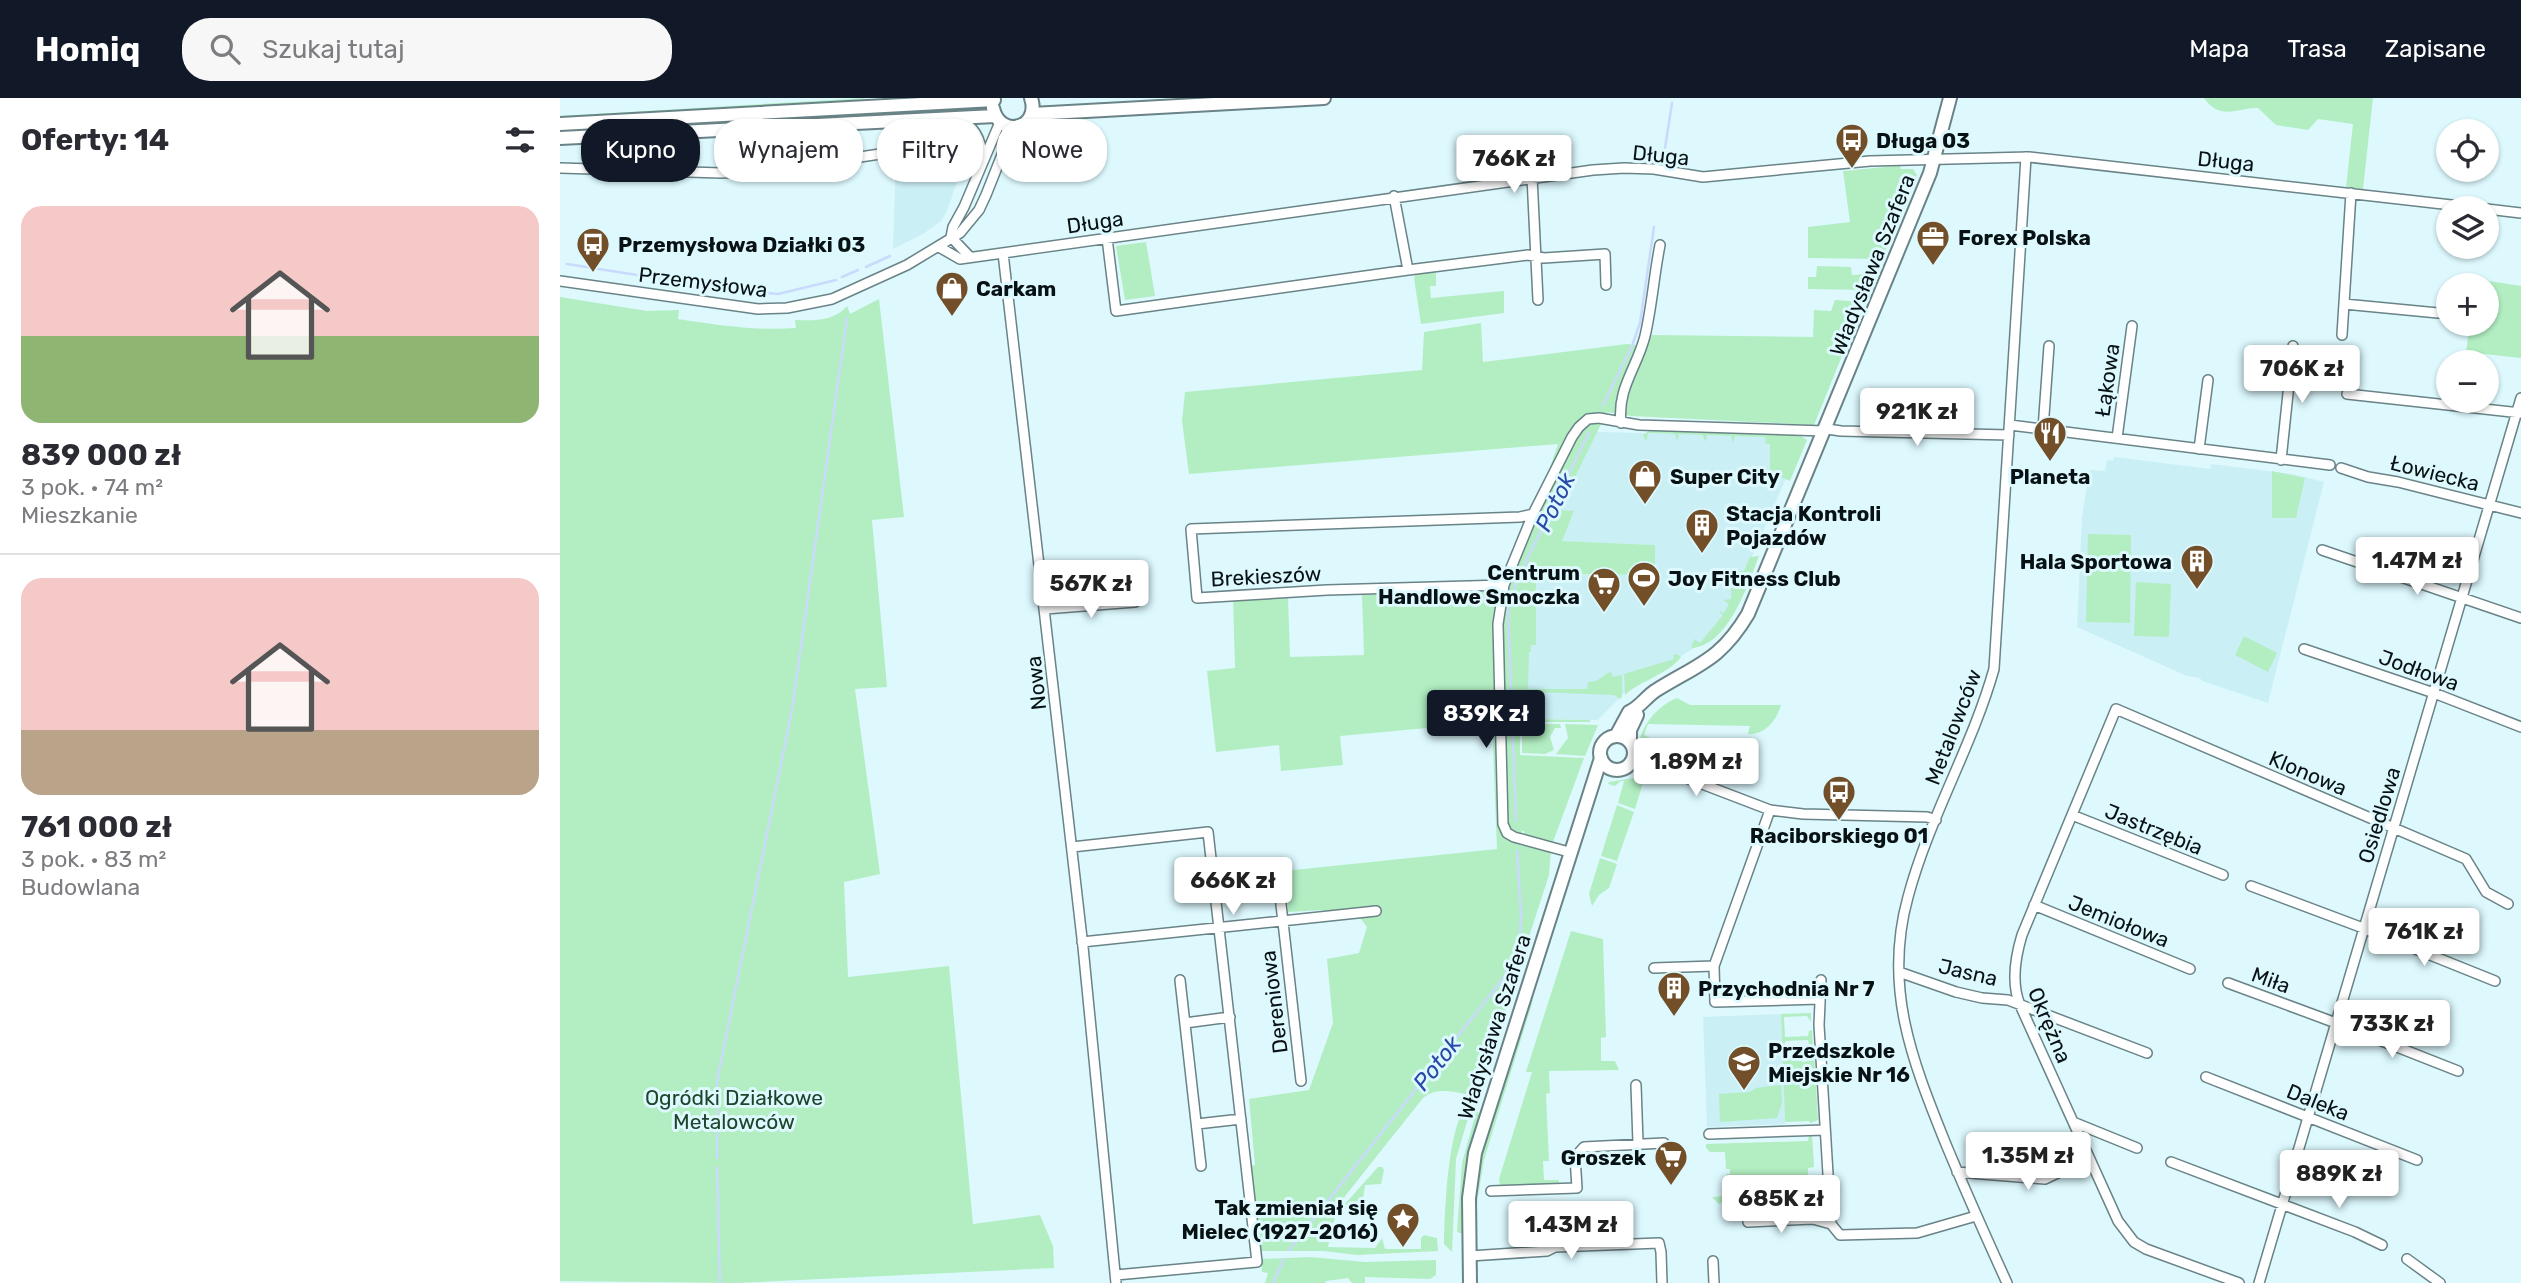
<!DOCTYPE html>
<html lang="pl">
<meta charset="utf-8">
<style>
body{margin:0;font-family:Rubik,sans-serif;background:#f7f7f7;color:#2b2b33;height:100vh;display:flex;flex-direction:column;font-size:26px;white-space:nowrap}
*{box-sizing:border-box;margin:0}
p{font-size:23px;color:#7c7c81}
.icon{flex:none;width:38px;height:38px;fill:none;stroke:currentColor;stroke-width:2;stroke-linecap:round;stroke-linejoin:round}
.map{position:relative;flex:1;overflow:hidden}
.panel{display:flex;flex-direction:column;background:#fff;width:560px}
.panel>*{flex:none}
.banner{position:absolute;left:21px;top:21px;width:665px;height:63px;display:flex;gap:14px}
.buttons{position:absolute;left:1876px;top:21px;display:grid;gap:14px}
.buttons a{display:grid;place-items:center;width:63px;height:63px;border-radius:50%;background:#fff;box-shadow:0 2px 5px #0004;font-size:35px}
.price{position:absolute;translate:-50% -60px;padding:0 16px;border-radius:7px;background:#fff;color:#222;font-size:23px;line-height:46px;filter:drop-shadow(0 2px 4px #0008)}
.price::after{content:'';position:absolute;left:50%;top:42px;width:21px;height:16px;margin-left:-10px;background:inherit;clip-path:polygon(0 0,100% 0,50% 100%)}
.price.on{background:#111827;color:#fff}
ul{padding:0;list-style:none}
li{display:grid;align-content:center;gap:14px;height:371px;padding:0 21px}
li+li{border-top:2px solid #e1e1e2}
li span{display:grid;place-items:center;height:217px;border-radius:21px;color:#555}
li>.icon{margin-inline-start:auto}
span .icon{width:126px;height:126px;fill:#fffc;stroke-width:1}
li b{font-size:30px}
h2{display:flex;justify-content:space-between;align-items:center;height:84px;padding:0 21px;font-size:30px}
.tag{padding:0 24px;border-radius:28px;background:#fff;box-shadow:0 2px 5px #0004;font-size:24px;line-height:63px}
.tag.on{background:#111827;color:#fff}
header{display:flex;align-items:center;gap:42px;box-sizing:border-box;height:98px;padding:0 35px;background:#111827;color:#fff}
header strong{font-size:33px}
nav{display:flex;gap:38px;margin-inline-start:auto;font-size:24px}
.search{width:490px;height:63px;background:#f7f7f7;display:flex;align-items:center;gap:18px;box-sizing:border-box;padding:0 24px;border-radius:28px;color:#7c7c81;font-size:26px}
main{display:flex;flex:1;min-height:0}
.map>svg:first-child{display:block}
.built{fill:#caeff5}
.green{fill:#b2eec2}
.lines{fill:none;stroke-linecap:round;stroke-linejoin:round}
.stream{stroke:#cadafc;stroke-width:2.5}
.street-casing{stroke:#698387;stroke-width:12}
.secondary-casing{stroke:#698387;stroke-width:16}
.street{stroke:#fff;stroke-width:9}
.secondary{stroke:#fff;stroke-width:12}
.labels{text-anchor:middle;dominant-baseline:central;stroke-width:6;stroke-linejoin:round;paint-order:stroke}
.poi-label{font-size:21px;font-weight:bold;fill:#081113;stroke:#ddf9fe;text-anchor:start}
.street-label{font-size:21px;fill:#081113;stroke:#ddf9fe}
.park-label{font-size:21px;fill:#1e452b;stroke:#ddf9fe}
.water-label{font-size:23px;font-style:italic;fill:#2949a8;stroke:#ddf9fe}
</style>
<header>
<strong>Homiq</strong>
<div class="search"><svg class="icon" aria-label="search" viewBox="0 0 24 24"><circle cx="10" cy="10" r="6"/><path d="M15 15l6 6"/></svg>Szukaj tutaj</div>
<nav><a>Mapa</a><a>Trasa</a><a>Zapisane</a></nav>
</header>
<main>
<section class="panel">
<h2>Oferty: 14<svg class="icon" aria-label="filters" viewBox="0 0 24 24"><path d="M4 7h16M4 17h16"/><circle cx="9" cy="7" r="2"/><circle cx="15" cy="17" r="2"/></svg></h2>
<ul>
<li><span style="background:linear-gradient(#f6c9c9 60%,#8fb573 0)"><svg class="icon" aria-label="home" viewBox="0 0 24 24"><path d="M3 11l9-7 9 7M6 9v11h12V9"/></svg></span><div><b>839 000 zł</b><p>3 pok. · 74 m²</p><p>Mieszkanie</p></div></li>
<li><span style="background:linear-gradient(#f6c9c9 70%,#b9a48a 0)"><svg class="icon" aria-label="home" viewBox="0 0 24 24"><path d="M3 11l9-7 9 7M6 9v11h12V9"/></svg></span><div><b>761 000 zł</b><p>3 pok. · 83 m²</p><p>Budowlana</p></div></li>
</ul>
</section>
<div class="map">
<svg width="1961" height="1185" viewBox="0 0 1961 1185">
<rect width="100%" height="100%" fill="#ddf9fe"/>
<path class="built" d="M402,50L404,63L387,113L381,123L363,136L333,151L336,59Z
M1037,334L1208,338L1242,344L1174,499L1165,517L1139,547L1067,592L1038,622L964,621L963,593L974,477H1095V447L1001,443L1014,414L999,412Z
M1554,359L1650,371L1651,366L1732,376L1764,384L1708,605L1642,583L1640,580L1627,578L1517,529L1522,420L1529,372L1545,373L1547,362L1553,363Z
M1221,916L1225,1026L1147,1029L1143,919Z"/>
<path class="green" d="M306,0L292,4L0,21V18Z
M1644,0H1813L1803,91L1786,89L1793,26L1758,21L1748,32L1716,27L1698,10C1678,9 1661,24 1644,0Z
M368,11V16L0,36V30Z
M1336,68H1340L1341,71H1353L1357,77L1341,114H1338L1336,119L1339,120L1322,161L1248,160V129L1290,124L1283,73Z
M586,144L595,198L565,202L556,148Z
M1257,168L1291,169L1292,177L1309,176L1313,169L1319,168L1309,192L1248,191V179H1256Z
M876,174V188H870L871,200L944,193V215L861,226L854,180L856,176Z
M1917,181L1961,188V260L1906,254L1910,226H1927V187H1916Z
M0,199L87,213L119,212L118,221C158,227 196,233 236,230L235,222C253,223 275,223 287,208L290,216L319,201L344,419L312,422L327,589L295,591L320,776L284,784L288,879L389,868L413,1126L480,1117L493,1148L494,1170L176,1185L0,1183Z
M1292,200L1305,201L1254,327L1071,318L1047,314L999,412L1014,413L1002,443L1095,447V477L985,476V479H976V547H971V554H969L968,591H1027L1028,584L1036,583L1051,573L1053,579L1062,577V599L1060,601L1054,597L977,594L974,599H963L964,621L1030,622V624H960V657L1024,660L993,744L964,737V733H962L960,747L991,752L989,777L919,993L915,999C899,994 877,988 863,1000L778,1107L768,1149L815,1150L822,1140L825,1151H861V1140L864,1137L877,1140L878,1153L797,1157L763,1153H700L690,1068L695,1067L689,1001L749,992L773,925L767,861L799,855L807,829L801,821L800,811L765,815L764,812L728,814L724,773L937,751L932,624L780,638L783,667L721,673L719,647L656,654L647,573L675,570L673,500L728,499L730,559L804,557L802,497L934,489C964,459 983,388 998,346L629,376L622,323L625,294L862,272L864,234L921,225L923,264L1067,246L1088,248L1092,237L1253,239L1254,212L1271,213L1275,202L1291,203Z
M1093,330L1236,335L1247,342L1230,383L1210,374V346H1206L1205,339L1175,338L1173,345L1171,338L1147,337L1145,344L1143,337L1119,336L1117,343L1115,336L1088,335L1087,341L1085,342L1083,337Z
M1712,373L1745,380L1736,420H1712Z
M1528,436L1571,437L1570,525L1526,524Z
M1199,458C1187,489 1168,548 1131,550L1134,541L1140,545L1163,517L1158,512L1164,515L1169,506L1163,502L1171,501V484H1164L1166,474L1184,473L1190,459Z
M1576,484L1611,486L1609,539L1574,538Z
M1684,538L1717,555L1708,574L1675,557Z
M1117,556L1121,559C1107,577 1081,582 1065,597L1064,576L1114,561L1113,557Z
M1117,600L1130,607H1221C1217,622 1205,637 1188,636L1190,628L1088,626L1084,637L1092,641L1094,646L1089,645L1086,655L1106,662L1111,645L1105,642L1115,640L1122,649L1116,647L1111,663L1116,666L1107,669L1090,661V658C1083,655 1081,652 1079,644C1084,624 1098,608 1117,600Z
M962,626H1000L1001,630H995L990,639L994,652L985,656L962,655Z
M1005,626L1038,627L1025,658L996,656L1008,640Z
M1085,678L1075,711L1058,705L1064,683H1061L1055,688L1048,686L1049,684Z
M1057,707L1074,714L1057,763L1041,758Z
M1040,760L1057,766L1049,790L1039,797L1032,808L1029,796Z
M1011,833L1043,841L1046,939L1041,940V963H1055L1059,972L989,973L990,995L986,996L989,1063H983L984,1082H999V1086L940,1088L939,1081L972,974H966Z
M974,899L924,1062L915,1117L918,1063L961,926Z
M1251,915V924L1247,918L1224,919L1225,939L1248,938L1249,933L1252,932L1253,948L1249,947L1248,942L1225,943L1226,956H1240L1243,960L1242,964L1250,963V957L1254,956L1258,1022L1250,1025L1249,1023L1225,1024L1221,916Z
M1221,987L1222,1005L1217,1020L1160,1024L1159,996L1190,994L1196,990Z
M907,1006L912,1007L896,1061L892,1154L884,1146C885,1113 887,1032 907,1006Z
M917,1011L919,1017L906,1069L902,1135H899L897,1133L902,1065Z
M1249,1037H1252L1254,1069L1248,1070V1078L1255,1079L1256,1098L1184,1101L1185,1119H1176L1162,1109L1173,1104L1172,1101L1159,1106L1152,1099L1167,1098L1166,1076H1170V1071H1166L1165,1054H1150L1146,1050V1046L1248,1043Z
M818,1069H822L824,1072L821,1086L805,1087L802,1108H798V1112L785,1109L784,1107Z
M750,1159L805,1164L876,1162V1177L870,1181L805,1179V1185H792L788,1180L766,1183L765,1185H705L708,1175L702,1174L701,1161Z"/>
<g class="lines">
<path class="stream" d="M1105,50L1112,5
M7,166L160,190
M306,169L330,158
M282,179L298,172
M168,191L218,196L276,182
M1043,307L1072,248L1080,225L1094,129
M956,723L948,510L957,482L1029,334
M157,1060V983L232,612L287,220
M157,1069L160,1184
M729,1152L942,882L956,857L960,838L961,816L957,753
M713,1185L724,1161"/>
<defs>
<path id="street" d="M397,21C416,28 422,43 422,62
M0,70L161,75L207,73L203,29
M207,73L320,56
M972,79L978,202
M834,98L848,172
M1927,111L1961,115
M391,139L393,129L404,109L440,24
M391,139L410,159
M547,140L556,213L848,172L968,157L984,160L1045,156L1046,187
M379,149L400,161L1033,72L1064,70L1094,71L1143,79L1310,63L1469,59L1918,110
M443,155L523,849L556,1185
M0,183L198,211L227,210L272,201L347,167L400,135L419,112L426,97L453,29
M1784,206L1878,215
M1782,237L1791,95
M1787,296L1961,315
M1061,325C1057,290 1077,270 1085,238C1092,208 1094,177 1100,147
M1450,327L1770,367
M1267,331L1281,333L1449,337
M1483,331L1489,248
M1557,340L1572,228
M1639,351L1648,282
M1721,362L1733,248
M1781,370L1808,379L1838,384L1961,415
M973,416L944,487L767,492L637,500L631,431L960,419L973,416L1012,339L1019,329L1028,321L1039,320L1079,327L1265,333
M1762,452L1961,520
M944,487L938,526L943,726L947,735L954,739L1009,754
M485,511L575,504
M1744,551L1874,595L1961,629
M1074,660L1210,712L1243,716L1367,719L1376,722
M1512,717L1663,777
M512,749L648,734L697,1164L556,1177
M718,780L741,983
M1691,788L1803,830L1935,883
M1474,807L1630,871
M522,844L816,813
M1154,868L1155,904L1259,901
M1094,870L1154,868L1210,712
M1339,874L1396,894L1422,900L1448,902L1587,955
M620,882L641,1068
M1261,882L1259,927L1271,1126L1280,1137L1357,1135L1416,1118
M1668,885L1776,925L1898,973
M625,925L670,919
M1646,979L1857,1062
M1076,987L1078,1045
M1513,1024L1577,1050
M637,1026L681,1021
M1149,1036L1265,1032
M1611,1064L1795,1134L1822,1147
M1397,1074L1485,1081L1529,1060
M931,1093L1017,1090L1015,1059L1024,1049L1104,1045
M1269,1101L1187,1103L1188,1124L1253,1121L1271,1126
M910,1158L987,1153L995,1149L1099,1145L1101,1154L1102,1185
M1847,1161L1880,1185
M1153,1163L1154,1185
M1447,1185C1426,1139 1405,1092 1385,1044C1352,962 1323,889 1348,799C1369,720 1412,649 1434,571L1466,59
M1679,1185L1586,1151L1574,1144L1558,1123L1460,907C1451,885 1455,860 1462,837L1556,611L1906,761L1926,794L1948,806
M1699,1185L1961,300"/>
<path id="secondary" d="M433,10C440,42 481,30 471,0
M472,16L764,0
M0,26L434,2
M0,40L435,18
M1056,638L1069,614C1079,610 1086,599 1095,593C1138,566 1160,563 1188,516L1370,75L1390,0
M1040 655a17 17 0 1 1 34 0a17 17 0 1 1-34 0Z
M1070,643V632L1077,617L1075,612
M910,1185L909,1100L915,1055L1041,660"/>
</defs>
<use href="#street" class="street-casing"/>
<use href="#secondary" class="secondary-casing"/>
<use href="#street" class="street"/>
<use href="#secondary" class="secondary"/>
</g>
<defs>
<symbol id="bus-pin" viewBox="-11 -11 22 30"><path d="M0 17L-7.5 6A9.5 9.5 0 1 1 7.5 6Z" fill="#724f28" stroke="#ddf9fe"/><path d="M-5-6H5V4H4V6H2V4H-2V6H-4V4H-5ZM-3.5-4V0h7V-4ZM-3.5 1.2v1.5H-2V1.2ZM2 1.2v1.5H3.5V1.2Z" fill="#fff"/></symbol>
<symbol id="office-pin" viewBox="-11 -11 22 30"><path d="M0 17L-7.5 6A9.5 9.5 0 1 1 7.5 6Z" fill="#724f28" stroke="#ddf9fe"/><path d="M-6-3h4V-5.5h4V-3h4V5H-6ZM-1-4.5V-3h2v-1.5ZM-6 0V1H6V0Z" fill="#fff"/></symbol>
<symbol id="shop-pin" viewBox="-11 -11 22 30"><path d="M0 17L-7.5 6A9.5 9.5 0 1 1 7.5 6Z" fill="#724f28" stroke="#ddf9fe"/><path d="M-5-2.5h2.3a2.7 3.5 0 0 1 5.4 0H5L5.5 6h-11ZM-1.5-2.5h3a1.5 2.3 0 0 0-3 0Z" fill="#fff"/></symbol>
<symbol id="restaurant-pin" viewBox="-11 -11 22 30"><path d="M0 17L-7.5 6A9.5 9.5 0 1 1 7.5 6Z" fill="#724f28" stroke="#ddf9fe"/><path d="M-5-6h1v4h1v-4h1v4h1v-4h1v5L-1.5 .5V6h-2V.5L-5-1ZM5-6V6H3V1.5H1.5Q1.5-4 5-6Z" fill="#fff"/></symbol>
<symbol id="building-pin" viewBox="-11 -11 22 30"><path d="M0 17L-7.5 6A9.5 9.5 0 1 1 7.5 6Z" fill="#724f28" stroke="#ddf9fe"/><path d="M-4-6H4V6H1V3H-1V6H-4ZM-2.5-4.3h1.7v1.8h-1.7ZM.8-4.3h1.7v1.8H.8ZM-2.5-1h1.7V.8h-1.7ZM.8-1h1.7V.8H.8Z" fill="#fff"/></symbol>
<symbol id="stadium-pin" viewBox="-11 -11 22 30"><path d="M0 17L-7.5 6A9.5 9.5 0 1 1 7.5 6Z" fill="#724f28" stroke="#ddf9fe"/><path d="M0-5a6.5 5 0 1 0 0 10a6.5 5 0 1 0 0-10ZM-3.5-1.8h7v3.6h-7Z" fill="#fff"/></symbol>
<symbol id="supermarket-pin" viewBox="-11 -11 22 30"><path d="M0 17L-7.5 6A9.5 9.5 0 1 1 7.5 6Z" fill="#724f28" stroke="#ddf9fe"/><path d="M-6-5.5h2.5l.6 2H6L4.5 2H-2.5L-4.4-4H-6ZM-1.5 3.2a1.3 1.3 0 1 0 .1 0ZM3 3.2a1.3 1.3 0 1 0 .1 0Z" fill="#fff"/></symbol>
<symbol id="school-pin" viewBox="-11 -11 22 30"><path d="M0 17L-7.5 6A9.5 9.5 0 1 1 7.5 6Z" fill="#724f28" stroke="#ddf9fe"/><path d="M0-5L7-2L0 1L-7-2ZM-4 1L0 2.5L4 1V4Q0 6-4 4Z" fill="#fff"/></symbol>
<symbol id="sight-pin" viewBox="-11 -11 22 30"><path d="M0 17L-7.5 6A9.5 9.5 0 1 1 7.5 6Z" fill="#724f28" stroke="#ddf9fe"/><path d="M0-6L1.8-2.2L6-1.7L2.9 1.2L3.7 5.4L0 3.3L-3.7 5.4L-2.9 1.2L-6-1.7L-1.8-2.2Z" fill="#fff"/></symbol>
</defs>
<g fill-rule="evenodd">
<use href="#bus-pin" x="1273" y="23" width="38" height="52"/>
<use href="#office-pin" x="1354" y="120" width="38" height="52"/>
<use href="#bus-pin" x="14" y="127" width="38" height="52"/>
<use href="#shop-pin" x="373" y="171" width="38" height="52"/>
<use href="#restaurant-pin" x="1471" y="316" width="38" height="52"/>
<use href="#shop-pin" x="1066" y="359" width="38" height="52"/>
<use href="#building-pin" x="1123" y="408" width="38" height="52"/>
<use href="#building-pin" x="1618" y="444" width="38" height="52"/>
<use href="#stadium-pin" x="1065" y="461" width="38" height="52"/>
<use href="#supermarket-pin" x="1025" y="467" width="38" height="52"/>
<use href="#bus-pin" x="1260" y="675" width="38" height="52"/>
<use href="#building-pin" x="1095" y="871" width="38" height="52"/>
<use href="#school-pin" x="1165" y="945" width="38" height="52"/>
<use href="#supermarket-pin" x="1092" y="1040" width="38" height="52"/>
<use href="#sight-pin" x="824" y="1102" width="38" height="52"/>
</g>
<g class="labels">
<g class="poi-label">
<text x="1316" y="42">Długa 03</text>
<text x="1398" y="139">Forex Polska</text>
<text x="58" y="146">Przemysłowa Działki 03</text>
<text x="416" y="190">Carkam</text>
<text x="1110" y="378">Super City</text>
<text x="1490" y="378" text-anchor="middle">Planeta</text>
<text x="1166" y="415">Stacja Kontroli<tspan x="1166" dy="24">Pojazdów</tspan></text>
<text x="1612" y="463" text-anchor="end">Hala Sportowa</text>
<text x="1020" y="474" text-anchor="end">Centrum<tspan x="1020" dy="24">Handlowe Smoczka</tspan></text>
<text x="1108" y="480">Joy Fitness Club</text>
<text x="1279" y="737" text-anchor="middle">Raciborskiego 01</text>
<text x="1138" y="890">Przychodnia Nr 7</text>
<text x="1208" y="952">Przedszkole<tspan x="1208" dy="24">Miejskie Nr 16</tspan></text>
<text x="1086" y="1059" text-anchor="end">Groszek</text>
<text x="818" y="1109" text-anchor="end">Tak zmieniał się<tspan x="818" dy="24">Mielec (1927-2016)</tspan></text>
</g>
<g class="street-label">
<text transform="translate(1101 57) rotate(6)">Długa</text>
<text transform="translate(1666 63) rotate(6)">Długa</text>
<text transform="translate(535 124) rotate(-8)">Długa</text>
<text transform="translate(1312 167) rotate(-68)">Władysława Szafera</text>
<text transform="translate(143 184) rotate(7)">Przemysłowa</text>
<text transform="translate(1547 282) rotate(-82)">Łąkowa</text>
<text transform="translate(1875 375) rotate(14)">Łowiecka</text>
<text transform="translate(706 478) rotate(-3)">Brekieszów</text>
<text transform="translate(1859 572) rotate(20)">Jodłowa</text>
<text transform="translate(476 585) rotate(-96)">Nowa</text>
<text transform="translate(1393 629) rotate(-69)">Metalowców</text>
<text transform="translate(1748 675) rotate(23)">Klonowa</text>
<text transform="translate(1819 717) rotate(-73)">Osiedlowa</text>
<text transform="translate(1594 731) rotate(22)">Jastrzębia</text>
<text transform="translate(1559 823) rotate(22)">Jemiołowa</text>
<text transform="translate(1408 874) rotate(13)">Jasna</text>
<text transform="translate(1711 882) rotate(20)">Miła</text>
<text transform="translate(714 904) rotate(-97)">Dereniowa</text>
<text transform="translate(1490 927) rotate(67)">Okrężna</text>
<text transform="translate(934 929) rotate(-72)">Władysława Szafera</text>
<text transform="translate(1758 1004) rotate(22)">Daleka</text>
</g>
<g class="park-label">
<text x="174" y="999">Ogródki Działkowe<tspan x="174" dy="24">Metalowców</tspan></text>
</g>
<g class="water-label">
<text transform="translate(995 404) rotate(-64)">Potok</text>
<text transform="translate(877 965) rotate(-52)">Potok</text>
</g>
</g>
</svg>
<div class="buttons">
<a><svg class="icon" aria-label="locate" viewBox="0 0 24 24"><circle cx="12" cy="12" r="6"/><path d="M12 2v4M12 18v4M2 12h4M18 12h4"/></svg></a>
<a><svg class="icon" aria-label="layers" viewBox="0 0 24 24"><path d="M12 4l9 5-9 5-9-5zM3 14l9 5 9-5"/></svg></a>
<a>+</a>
<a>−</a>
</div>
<b class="price" style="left:954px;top:97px">766K zł</b>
<b class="price" style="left:1742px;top:307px">706K zł</b>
<b class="price" style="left:1357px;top:350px">921K zł</b>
<b class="price" style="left:1857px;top:499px">1.47M zł</b>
<b class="price" style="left:531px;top:522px">567K zł</b>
<b class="price on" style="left:926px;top:652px">839K zł</b>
<b class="price" style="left:1136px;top:700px">1.89M zł</b>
<b class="price" style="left:673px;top:819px">666K zł</b>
<b class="price" style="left:1864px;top:870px">761K zł</b>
<b class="price" style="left:1832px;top:962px">733K zł</b>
<b class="price" style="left:1468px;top:1094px">1.35M zł</b>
<b class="price" style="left:1779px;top:1112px">889K zł</b>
<b class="price" style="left:1221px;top:1137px">685K zł</b>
<b class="price" style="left:1011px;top:1163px">1.43M zł</b>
<div class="banner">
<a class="tag on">Kupno</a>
<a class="tag">Wynajem</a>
<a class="tag">Filtry</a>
<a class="tag">Nowe</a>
</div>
</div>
</main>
